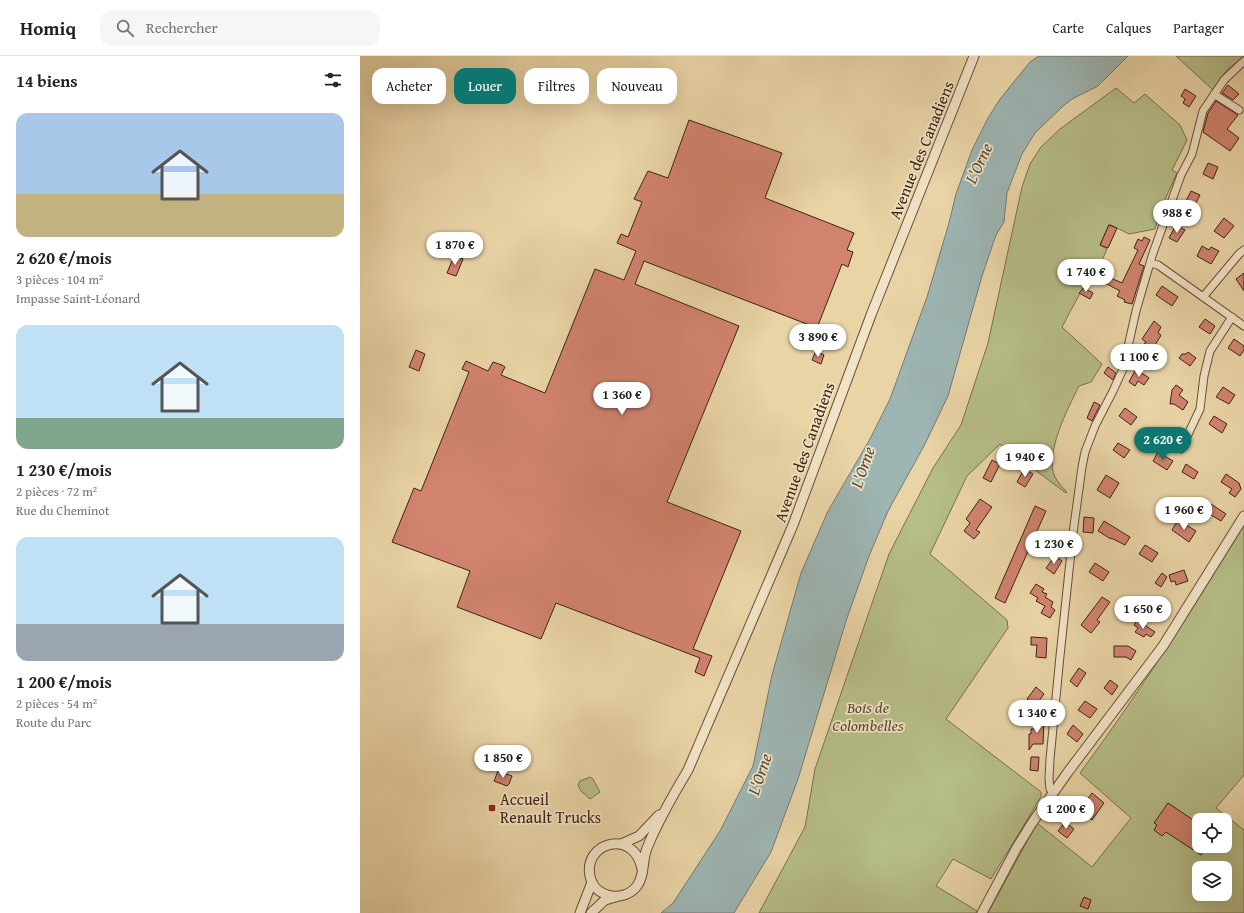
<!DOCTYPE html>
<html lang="fr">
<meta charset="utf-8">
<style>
body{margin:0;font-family:"Gentium Book Plus",serif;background:#f6f6f6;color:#202124;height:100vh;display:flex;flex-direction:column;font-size:15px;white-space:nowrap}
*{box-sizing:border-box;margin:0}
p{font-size:13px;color:#757577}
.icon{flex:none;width:22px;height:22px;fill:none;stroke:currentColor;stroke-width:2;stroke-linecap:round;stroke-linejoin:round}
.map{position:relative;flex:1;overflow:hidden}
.drawer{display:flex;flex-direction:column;background:#fff;width:360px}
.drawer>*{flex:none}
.banner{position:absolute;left:12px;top:12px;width:380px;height:36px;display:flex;gap:8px}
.controls{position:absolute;left:832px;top:757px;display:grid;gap:8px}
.controls a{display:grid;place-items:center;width:40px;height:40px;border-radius:8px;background:#fff;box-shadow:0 4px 16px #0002;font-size:20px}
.price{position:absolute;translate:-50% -34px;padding:0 9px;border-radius:14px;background:#fff;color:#222;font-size:13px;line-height:26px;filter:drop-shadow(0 1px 2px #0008)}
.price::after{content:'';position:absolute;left:50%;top:24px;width:12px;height:9px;margin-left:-6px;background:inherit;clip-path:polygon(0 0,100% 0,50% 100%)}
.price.selected{background:#0f766e;color:#fff}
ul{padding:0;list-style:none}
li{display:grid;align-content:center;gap:8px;height:212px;padding:0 16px}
li span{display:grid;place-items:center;height:124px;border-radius:12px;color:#555}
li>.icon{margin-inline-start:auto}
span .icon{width:72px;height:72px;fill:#fffc;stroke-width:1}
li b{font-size:17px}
h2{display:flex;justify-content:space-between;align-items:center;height:48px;padding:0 16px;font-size:17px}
.tag{padding:0 14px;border-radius:12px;background:#fff;box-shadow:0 4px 16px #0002;font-size:14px;line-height:36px}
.tag.selected{background:#0f766e;color:#fff}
header{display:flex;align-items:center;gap:24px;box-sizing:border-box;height:56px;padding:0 20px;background:#fff;border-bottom:1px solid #e0e0e0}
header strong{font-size:19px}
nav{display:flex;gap:22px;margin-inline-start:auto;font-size:14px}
.search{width:280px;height:36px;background:#f6f6f6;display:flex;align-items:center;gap:10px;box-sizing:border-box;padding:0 14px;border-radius:12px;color:#757577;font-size:15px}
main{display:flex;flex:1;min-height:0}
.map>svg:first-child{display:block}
.green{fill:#b6bd87;stroke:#7a704e;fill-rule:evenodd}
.water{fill:#9db5b3;stroke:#777a73}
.building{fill:#d1836f;stroke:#3f2214}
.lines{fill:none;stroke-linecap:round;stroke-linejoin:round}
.minor-casing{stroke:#6a4e38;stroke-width:9}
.tertiary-casing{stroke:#6a4e38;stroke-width:11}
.minor{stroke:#f1e3c5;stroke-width:7}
.tertiary{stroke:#f1e3c5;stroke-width:9}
.poi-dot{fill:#8f2418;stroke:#f1e3c5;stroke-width:1.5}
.labels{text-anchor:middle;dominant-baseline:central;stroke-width:3.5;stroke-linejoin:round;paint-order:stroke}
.street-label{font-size:16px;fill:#3f2214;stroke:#f1e3c5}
.park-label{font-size:16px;font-style:italic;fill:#5d4931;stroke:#f1e3c5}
.poi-label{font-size:16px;fill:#3f2214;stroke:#f1e3c5;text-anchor:start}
.water-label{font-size:17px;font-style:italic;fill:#56473c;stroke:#f1e3c5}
</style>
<header>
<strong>Homiq</strong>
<div class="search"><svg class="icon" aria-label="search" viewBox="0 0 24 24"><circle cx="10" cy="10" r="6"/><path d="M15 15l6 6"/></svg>Rechercher</div>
<nav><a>Carte</a><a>Calques</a><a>Partager</a></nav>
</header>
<main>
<section class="drawer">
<h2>14 biens<svg class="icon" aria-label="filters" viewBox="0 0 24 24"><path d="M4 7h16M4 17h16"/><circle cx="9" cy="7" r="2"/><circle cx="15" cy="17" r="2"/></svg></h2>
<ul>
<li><span style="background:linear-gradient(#a9c7e8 65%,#c2b280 0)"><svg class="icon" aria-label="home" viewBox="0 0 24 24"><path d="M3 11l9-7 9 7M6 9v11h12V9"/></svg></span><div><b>2 620 €/mois</b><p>3 pièces · 104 m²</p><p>Impasse Saint-Léonard</p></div></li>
<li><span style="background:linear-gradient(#bfe0f5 75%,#7fa58c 0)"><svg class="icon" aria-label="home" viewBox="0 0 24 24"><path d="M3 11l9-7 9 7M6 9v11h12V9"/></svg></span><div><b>1 230 €/mois</b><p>2 pièces · 72 m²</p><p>Rue du Cheminot</p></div></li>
<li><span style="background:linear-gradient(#bfe0f5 70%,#9aa5b1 0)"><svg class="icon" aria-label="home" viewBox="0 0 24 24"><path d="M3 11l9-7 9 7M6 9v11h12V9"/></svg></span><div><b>1 200 €/mois</b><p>2 pièces · 54 m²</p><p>Route du Parc</p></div></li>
</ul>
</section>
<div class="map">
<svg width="884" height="857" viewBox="0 0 884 857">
<rect width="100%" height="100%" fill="#e9d4a6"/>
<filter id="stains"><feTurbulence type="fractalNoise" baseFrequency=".005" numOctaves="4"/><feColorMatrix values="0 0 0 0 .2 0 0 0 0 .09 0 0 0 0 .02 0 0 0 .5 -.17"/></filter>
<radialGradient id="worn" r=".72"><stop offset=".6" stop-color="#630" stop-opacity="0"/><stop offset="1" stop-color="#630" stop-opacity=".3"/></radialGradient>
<path class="green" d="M816,0H884L867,14L853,34Z
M756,32L774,47L785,38L820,69L827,84L812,114L817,117L803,148L795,173L769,178L749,168L740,189L747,193L739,211L735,209L702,271L742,308L731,326L719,330C708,352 684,398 695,421C698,427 703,432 707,436L706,437L640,388L607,420L570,498L647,564L648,572L586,663L681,736V741L631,823L593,803L576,830L617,855L616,857H399L445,771L455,713L529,498L573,412L601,369L628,287L662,131L670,108L681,91L700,73Z
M884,469V719L856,752L884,774V857H628L677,767L732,811L771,762L720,717C779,637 832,554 884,469ZM839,764H865V790H839ZM839,812H865V838H839Z
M230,721L233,723L240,736L230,743L221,735L218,729L220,725Z"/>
<path class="water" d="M679,0H768L738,30L712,43L702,51L675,77L662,98L647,137L644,166L636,179L622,220L588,340L565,388L528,455L509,500L487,562L438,723L411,796L374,857H301L313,847L360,775L393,710L412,619L441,517L468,455L510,383L530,343L567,241L589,167L596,138L612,94L628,62L640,43L670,6Z"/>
<path class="building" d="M868,29L879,38L873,44L862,37Z
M825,33L836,40L829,51L823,47L825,43L821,40Z
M856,45L878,59L867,73L879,82L870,95L843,76L848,57Z
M329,64L422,97L405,142L494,177L487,194L493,196L488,211L482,208L457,272L284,205L275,228L379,270L307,446L381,475L333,593L352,600L344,620L335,616L340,602L196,547L181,583L97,551L110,515L32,486L54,432L61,435L109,316L102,313L106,305L128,315L133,306L142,309L145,311L141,319L185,337L235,213L264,224L276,195L257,187L261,178L268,181L282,146L274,143L288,115L308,122Z
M848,107L858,111L853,123L843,118Z
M831,135L840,139L833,153L824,149Z
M864,162L874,170L864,182L854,175Z
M749,169L757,172L748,192L740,189Z
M816,169L825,174L817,186L809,182Z
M784,181L790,184L779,208L784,210L772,248L764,246L765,244L757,240L760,235L732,220L737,210L742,218L762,227L778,194L774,192L778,183L782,185Z
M842,190L849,194L851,191L859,195L851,208L837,200Z
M94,200L103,203L96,220L87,217Z
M884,217V235L876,223Z
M802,230L818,241L812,250L796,239Z
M724,232L733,237L730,243L719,237Z
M845,263L855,270L850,278L839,271Z
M794,265L801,271L798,277L801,279L800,281L792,294L784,288L786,286L782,283Z
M874,283L884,290V294L880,300L868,292Z
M56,294L65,298L59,315L49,311Z
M456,295L464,299L461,308L452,304Z
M828,296L836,302L830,310L819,302L822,298H826Z
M748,311L756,317L753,324L744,317Z
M776,313L789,322L784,329L778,325L775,330L769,326Z
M816,329L823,334L819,339L828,346L823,354L814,348H810L812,334Z
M863,331L875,339L869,348L856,341Z
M734,346L740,349L732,365L727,362Z
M765,352L777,361L771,369L759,360Z
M854,360L867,368L862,377L849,368Z
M758,387L770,394L764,402L753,394Z
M798,396L813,405L807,414L793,405Z
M645,397L655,406L650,413L639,404Z
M632,404L640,408L631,426L623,422Z
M826,408L838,416L834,423L822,416Z
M664,413L673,418L665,431L657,426Z
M866,418L879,427L881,433L875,441L869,437L872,433L861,426Z
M746,419L759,427L750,442L737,434Z
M620,443L632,451L616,474L620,476L614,483L604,475L610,467L606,463Z
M851,448L866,458L861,465L846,456Z
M675,450L686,455L645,547L635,542Z
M724,461L734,462L733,477L723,476Z
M818,464L836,475L829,486L812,474Z
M744,465L770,481L765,489L751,482V483L738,475Z
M785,489L798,497L792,506L779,498Z
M695,500L702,505L694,518L686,512Z
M735,507L749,516L743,525L729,516Z
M824,514L828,525L816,529L815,525L811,526L809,519Z
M802,517L807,521L801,531L795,527Z
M676,528L684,533L682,536L687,538L685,541L693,546L691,551L695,554L690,562L681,557L685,550L676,545L678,542L670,537Z
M742,541L750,546L737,564L740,566L731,577L721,569Z
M795,546L804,553L798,561L789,555Z
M777,564L795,576L791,581L786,578L784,581L775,576L778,572L774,569Z
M671,581L687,582L686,602L676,601L677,589H671Z
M754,590H768L776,595L771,604L766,601H754Z
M719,612L726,617L717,631L710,625Z
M750,624L758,630L752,639L744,632Z
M676,631L684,638L676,649L667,643Z
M725,645L737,653L730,662L718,654Z
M677,665H684L683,688H673L669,694V678H671V673H674V668Z
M713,669L723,678L717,686L707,678Z
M671,701H679L678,715L670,714Z
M138,715L152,720L149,728L147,730L134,725Z
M732,737L744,747L732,764L719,754Z
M808,747L839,768V790H847L841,799L806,776L802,780L794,774L797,769L794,767Z
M705,766L714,773L707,782L698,775Z
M724,841L731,844L728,853L720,850Z"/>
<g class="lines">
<defs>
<path id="minor" d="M854,38L879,54
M790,207L798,209L884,270
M843,241L879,198L884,194
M821,393L840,353L844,320L850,295L872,261
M693,736L690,733L689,723L690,703L700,600L713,477L722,411L725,396L735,370L753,335L763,313L776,255L792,200L821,119L832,98L843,55L864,24L884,5"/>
<path id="tertiary" d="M261,788L279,780L299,759
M282,813C274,772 223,786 230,820C234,842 264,847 277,830C285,819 282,804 287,792C298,765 313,739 328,714L433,469L511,259L614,0
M220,857L232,826
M231,857L245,844L256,841
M622,857L656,793L672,767L708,716L803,590L884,460"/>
</defs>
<use href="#minor" class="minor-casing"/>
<use href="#tertiary" class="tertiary-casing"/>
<use href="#minor" class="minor"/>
<use href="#tertiary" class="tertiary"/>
</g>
<rect class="poi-dot" x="128" y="748" width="8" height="8" rx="2"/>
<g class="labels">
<g class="street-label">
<text transform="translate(561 94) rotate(-68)">Avenue des Canadiens</text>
<text transform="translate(444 396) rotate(-70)">Avenue des Canadiens</text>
</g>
<g class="park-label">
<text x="508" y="651">Bois de<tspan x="508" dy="18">Colombelles</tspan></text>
</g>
<g class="poi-label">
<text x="140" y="743">Accueil<tspan x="140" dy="18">Renault Trucks</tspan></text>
</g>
<g class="water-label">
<text transform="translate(618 107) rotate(-65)">L'Orne</text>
<text transform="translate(502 411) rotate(-71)">L'Orne</text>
<text transform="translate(399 718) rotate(-71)">L'Orne</text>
</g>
</g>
<rect width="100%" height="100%" filter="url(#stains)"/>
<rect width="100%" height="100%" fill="url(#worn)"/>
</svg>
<div class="controls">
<a><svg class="icon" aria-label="locate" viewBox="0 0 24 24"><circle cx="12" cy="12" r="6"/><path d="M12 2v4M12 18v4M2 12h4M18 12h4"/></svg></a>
<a><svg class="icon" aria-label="layers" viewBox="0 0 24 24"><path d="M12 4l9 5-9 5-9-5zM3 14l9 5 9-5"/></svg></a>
</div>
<b class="price" style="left:817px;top:178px">988 €</b>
<b class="price" style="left:95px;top:210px">1 870 €</b>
<b class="price" style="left:726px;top:237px">1 740 €</b>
<b class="price" style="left:458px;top:302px">3 890 €</b>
<b class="price" style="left:779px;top:322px">1 100 €</b>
<b class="price" style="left:262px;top:360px">1 360 €</b>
<b class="price selected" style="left:803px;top:405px">2 620 €</b>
<b class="price" style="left:665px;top:422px">1 940 €</b>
<b class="price" style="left:824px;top:475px">1 960 €</b>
<b class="price" style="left:694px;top:509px">1 230 €</b>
<b class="price" style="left:783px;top:574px">1 650 €</b>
<b class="price" style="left:677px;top:678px">1 340 €</b>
<b class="price" style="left:143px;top:723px">1 850 €</b>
<b class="price" style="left:706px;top:774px">1 200 €</b>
<div class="banner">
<a class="tag">Acheter</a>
<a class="tag selected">Louer</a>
<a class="tag">Filtres</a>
<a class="tag">Nouveau</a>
</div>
</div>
</main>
